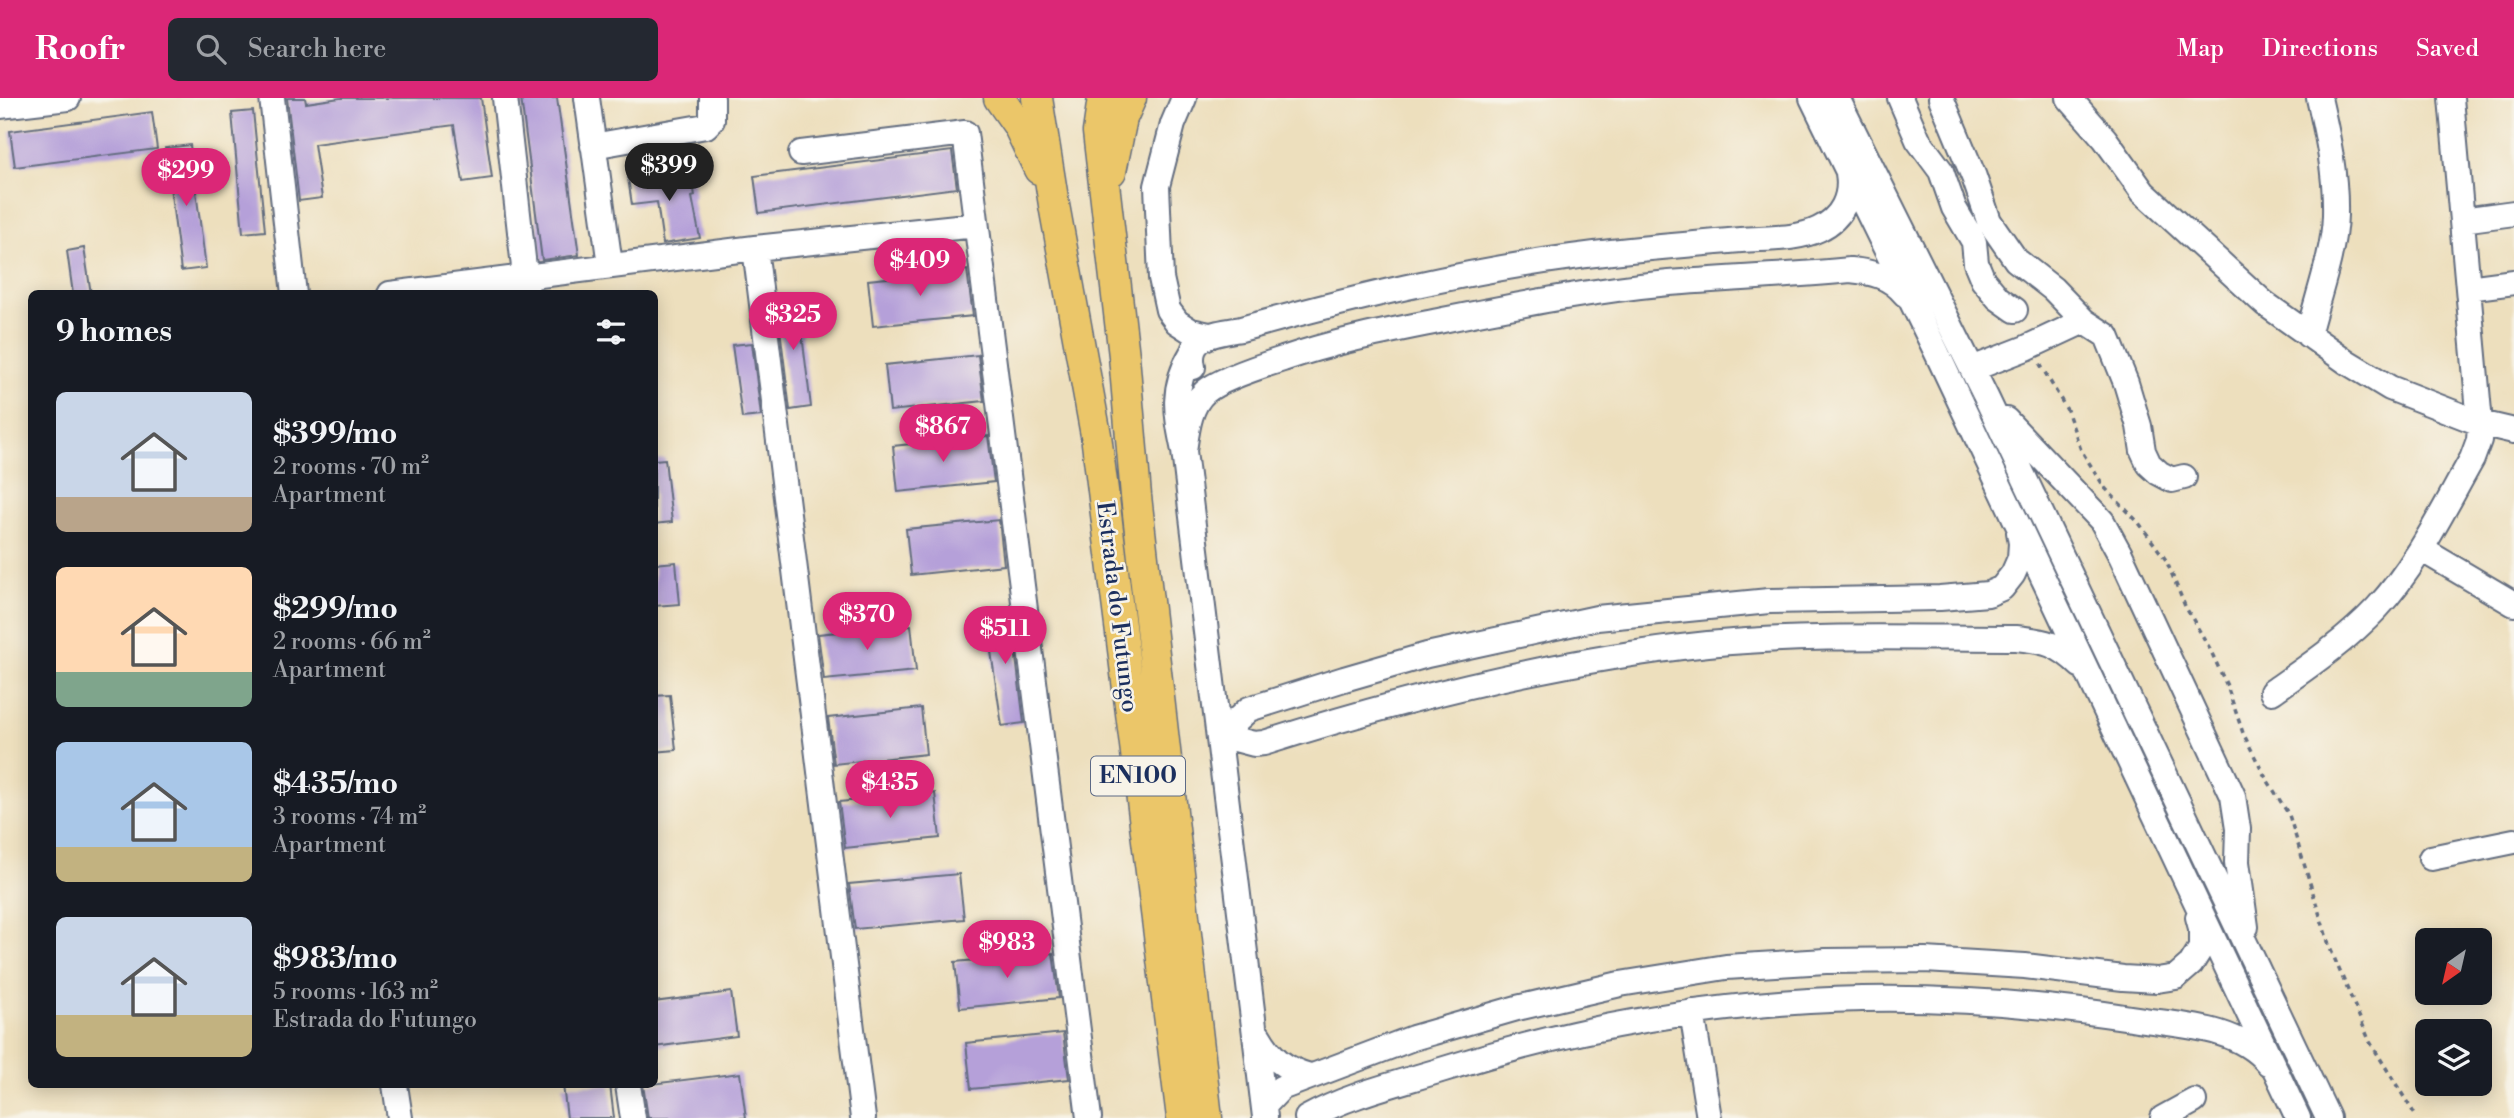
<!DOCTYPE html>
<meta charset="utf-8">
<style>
body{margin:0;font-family:"Libre Bodoni",serif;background:#242831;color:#f1f3f6;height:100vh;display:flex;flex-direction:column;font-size:26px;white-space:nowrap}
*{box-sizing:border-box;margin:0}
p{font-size:23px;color:#9ea1a6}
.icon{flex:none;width:38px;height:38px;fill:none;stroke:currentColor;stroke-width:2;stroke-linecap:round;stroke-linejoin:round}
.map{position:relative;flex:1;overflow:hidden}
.side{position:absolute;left:28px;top:192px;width:630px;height:798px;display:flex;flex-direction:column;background:#171b24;border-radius:10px;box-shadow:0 4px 18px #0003}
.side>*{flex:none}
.needle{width:46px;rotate:214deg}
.tools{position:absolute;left:2415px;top:830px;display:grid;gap:14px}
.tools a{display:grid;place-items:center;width:77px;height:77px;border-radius:10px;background:#171b24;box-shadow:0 4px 18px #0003;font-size:35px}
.price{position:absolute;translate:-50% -60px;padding:0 16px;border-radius:24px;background:#db2777;color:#fff;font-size:23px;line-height:46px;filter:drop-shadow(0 2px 4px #0008)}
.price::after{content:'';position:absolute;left:50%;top:42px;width:21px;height:16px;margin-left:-10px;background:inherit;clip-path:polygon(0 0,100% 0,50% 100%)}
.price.on{background:#222;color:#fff}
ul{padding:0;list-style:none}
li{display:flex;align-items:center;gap:21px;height:175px;padding:0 28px}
li span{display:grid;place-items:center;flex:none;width:196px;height:140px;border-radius:10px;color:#555}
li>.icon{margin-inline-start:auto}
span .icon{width:84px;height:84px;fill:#fffc;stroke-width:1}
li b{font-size:30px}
h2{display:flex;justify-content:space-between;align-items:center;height:84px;padding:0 28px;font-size:30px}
header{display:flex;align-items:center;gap:42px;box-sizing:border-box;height:98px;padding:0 35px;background:#db2777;color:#fff}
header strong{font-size:33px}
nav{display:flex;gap:38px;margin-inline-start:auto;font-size:24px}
.search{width:490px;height:63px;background:#242831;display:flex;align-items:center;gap:18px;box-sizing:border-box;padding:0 24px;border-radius:10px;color:#9ea1a6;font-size:26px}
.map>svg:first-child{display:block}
.building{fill:#b5a0d9}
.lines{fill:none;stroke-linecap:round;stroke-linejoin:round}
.minor-casing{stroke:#646d7f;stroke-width:28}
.major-casing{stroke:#646d7f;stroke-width:33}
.path{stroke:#646d7f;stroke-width:3.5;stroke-dasharray:5 5;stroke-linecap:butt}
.minor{stroke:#fff;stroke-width:24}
.major{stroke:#ebc669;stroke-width:30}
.labels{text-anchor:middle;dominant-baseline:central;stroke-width:5;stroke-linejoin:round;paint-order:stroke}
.shield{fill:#f7f3e8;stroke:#5d6a87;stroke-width:2}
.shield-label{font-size:23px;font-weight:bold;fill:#1b2f5e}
.street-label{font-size:24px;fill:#1b2f5e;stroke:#f7f3e8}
</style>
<header>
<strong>Roofr</strong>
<div class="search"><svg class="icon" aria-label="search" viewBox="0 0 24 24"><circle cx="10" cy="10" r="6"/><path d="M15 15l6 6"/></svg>Search here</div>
<nav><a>Map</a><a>Directions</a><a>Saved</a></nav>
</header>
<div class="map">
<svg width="2514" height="1020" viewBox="0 0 2514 1020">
<rect width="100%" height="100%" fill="#f7f3e8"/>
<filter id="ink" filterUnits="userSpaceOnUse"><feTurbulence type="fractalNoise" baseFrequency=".0143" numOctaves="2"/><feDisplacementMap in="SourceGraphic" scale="14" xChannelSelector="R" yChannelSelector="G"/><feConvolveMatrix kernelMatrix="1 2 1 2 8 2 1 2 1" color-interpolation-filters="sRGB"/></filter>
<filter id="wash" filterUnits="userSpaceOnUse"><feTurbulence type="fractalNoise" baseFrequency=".00686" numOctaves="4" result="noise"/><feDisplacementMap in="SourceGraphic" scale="28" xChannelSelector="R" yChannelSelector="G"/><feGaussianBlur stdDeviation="1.57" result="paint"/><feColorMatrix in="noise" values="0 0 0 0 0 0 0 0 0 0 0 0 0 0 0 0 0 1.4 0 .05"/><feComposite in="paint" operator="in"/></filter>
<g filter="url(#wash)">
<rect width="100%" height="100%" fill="#eddfbd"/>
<g id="blocks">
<path class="building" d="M287,0H305L306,5L340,0H481L492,80L463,84L454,27L314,46L322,100L299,103Z
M521,0H557L579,157L542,162Z
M253,13L265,133L243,135L232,15Z
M152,14L157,51L15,69L10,33Z
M190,47L206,170L181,173L165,50Z
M952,53L957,90L759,115L754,78Z
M691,71L695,98L692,99L700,140L663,146L657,104L632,107L628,80Z
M84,150L91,196H73L67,153Z
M967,172L973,218L873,228L868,182Z
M797,196L811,309L790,312L776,198Z
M752,245L761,318L742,320L732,247Z
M978,257L984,303L890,313L885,267Z
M988,338L994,384L898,394L893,348Z
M665,361L672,424L654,426V362Z
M999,422L1004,467L911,477L906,431Z
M676,464L680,506L654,508V466Z
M1010,510L1024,625L1002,628L985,513Z
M911,527L916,573L824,582L818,536Z
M670,597L676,652L654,654V598Z
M921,610L926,656L834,666L828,620Z
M935,695L940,740L845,750L839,704Z
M959,776L964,821L855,831L849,786Z
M1053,855L1059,900L960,910L955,864Z
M731,894L737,938L654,949V904Z
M1063,935L1069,981L971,991L966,945Z
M740,975L746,1020H648L643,987Z
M563,987H610L614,1020H567Z"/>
</g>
</g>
<g filter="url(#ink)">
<use href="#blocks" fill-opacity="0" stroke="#646d7f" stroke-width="2"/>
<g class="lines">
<defs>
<path id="minor" d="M272,0L294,196
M505,0L527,196
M587,0L610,167
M1184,0L1173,26L1157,88L1161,180L1168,212L1177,224L1191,233L1209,237
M1812,0L1936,253L2298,1020
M1837,0L1986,299L2328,1020
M1900,0L1918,42L1941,73L1954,110L1974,144L1976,165L1983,182L1998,200L2015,212
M1941,0L1974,79L1989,123L2016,162L2053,191L2084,223L2026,250L1972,271
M2069,0L2105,41L2143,94L2264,205L2347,264L2390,290L2480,325L2514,333
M0,8L68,0
M593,48L706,28L712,22V0
M801,55L965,35L1089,1020
M2462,122L2514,115
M755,150L863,1020
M2468,190L2514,184
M390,196L755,150L976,127
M2084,223L2107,238L2126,285L2139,328L2143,353L2149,366L2159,375L2172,382L2184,379
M2308,237C2317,200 2334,155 2335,117C2336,77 2328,39 2319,0
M1192,255C1171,290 1176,315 1184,353L1265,1019
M1193,269C1186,237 1218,235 1241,231C1350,201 1460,174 1572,159C1628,151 1685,147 1741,142C1765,140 1797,142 1819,131C1842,120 1852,99 1848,75
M2006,322L2102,423L2121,458L2233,698L2238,731L2237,764L2246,829
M1184,353C1187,333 1189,308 1205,294C1219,282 1264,267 1283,261C1335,243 1389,233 1443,222C1518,207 1593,192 1669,185C1729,180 1790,178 1850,172C1872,174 1890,178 1905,196
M2421,451L2514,506
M2272,594C2309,568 2346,543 2377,510C2417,467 2443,412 2472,361L2479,342L2480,325L2451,0
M1220,637L1254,646L1264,645C1409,599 1557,562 1708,546C1810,536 1913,540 2016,540C2046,543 2058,546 2080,567
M1220,637L1249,611L1344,581L1427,557L1597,520L1769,503L1940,500L1988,496L2002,490L2013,476L2020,460L2021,445L2019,434
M2431,760L2514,743
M1692,914L1709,1020
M1258,937C1271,960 1284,971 1310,978
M395,987L400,1020
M628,987L633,1020
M1264,1008L1281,990L1413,940L1517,910L1620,886L1726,869L1826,863L1925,862L2025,868L2123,880L2157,882L2176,879L2191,866L2201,850V830L2198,819
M1307,1020C1348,997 1396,986 1441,972C1670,899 1893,883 2131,920C2177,928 2235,926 2268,965
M2163,1020L2194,1003"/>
<path id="major" d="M999,0L1018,27L1039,71
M1037,0L1054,107L1096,337L1182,1020
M1103,0L1098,34L1124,258L1136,398L1207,1020
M1111,73L1122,20L1131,0"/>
</defs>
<use href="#minor" class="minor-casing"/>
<use href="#major" class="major-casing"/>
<path class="path" d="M2040,266L2067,312L2081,352L2105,390L2139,425L2166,462L2185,508L2209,549L2227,588L2243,635L2263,675L2289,717L2330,850L2370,944L2417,1020"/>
<use href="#minor" class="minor"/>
<use href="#major" class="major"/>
</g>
</g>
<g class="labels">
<rect class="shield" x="1091" y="658.5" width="94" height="39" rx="5"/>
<g class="shield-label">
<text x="1138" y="678">EN100</text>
</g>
<g class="street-label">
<text transform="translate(1117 509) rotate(83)">Estrada do Futungo</text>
</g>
</g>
</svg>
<div class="tools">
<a><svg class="needle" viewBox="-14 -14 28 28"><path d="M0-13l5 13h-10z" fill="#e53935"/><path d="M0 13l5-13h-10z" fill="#9ea1a6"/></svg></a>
<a><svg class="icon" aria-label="layers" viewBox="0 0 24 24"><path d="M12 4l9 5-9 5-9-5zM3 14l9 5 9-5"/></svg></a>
</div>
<b class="price on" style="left:669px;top:105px">$399</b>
<b class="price" style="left:186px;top:110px">$299</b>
<b class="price" style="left:920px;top:200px">$409</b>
<b class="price" style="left:793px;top:254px">$325</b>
<b class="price" style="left:943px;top:366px">$867</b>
<b class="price" style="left:867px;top:554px">$370</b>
<b class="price" style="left:1005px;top:568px">$511</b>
<b class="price" style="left:890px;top:722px">$435</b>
<b class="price" style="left:1007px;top:882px">$983</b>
<section class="side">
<h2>9 homes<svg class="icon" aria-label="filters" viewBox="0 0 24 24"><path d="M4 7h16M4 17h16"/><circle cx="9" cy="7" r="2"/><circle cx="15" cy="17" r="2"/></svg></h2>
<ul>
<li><span style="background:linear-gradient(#c9d6e8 75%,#b9a48a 0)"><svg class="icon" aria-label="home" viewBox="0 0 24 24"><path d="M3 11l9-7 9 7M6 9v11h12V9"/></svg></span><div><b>$399/mo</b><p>2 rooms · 70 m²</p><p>Apartment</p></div></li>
<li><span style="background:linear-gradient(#ffd9b3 75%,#7fa58c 0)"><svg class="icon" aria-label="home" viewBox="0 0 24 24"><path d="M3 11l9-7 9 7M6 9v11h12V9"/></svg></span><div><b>$299/mo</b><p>2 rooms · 66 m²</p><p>Apartment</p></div></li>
<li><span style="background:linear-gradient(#a9c7e8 75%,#c2b280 0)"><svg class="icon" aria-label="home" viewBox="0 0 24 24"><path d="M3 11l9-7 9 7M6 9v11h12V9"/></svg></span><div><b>$435/mo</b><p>3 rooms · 74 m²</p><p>Apartment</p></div></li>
<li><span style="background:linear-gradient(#c9d6e8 70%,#c2b280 0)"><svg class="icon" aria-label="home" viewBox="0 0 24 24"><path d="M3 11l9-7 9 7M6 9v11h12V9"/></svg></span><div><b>$983/mo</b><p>5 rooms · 163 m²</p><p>Estrada do Futungo</p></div></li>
</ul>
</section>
</div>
